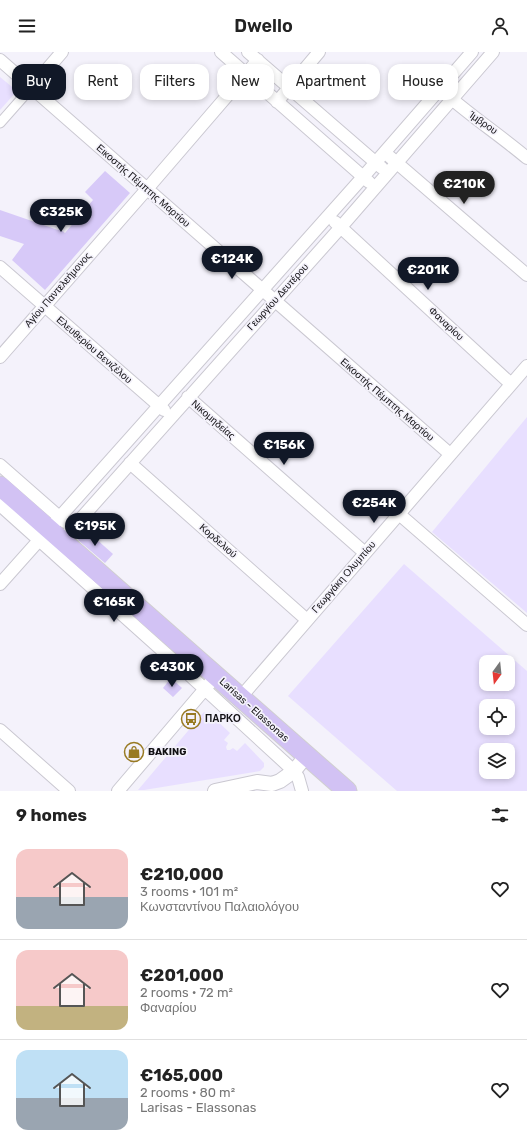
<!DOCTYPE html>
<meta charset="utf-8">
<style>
body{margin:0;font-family:Rubik,sans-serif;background:#f6f6f6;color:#222;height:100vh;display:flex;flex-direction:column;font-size:15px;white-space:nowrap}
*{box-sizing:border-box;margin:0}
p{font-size:13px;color:#767676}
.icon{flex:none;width:22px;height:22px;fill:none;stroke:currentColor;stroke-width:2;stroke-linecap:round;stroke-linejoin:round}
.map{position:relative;height:739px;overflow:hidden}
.drawer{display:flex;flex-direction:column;background:#fff;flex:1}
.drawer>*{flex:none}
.top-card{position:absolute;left:12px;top:12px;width:503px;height:36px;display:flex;gap:8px}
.needle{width:26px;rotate:195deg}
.fabs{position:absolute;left:479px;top:603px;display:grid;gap:8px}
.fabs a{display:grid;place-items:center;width:36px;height:36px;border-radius:8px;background:#fff;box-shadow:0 2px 6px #0003;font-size:20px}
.price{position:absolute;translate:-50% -34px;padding:0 9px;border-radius:14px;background:#111827;color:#fff;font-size:13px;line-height:26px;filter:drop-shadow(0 1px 2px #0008)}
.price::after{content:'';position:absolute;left:50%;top:24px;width:12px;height:9px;margin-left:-6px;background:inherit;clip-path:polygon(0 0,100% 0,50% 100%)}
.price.selected{background:#222;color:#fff}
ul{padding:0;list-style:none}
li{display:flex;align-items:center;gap:12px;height:100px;padding:0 16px}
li+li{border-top:1px solid #e0e0e0}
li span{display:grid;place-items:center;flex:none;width:112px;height:80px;border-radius:12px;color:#555}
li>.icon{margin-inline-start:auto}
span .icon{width:48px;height:48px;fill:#fffc;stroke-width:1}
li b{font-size:17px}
h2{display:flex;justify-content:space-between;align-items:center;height:48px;padding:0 16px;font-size:17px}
.pill{padding:0 14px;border-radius:12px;background:#fff;box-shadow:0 2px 6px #0003;font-size:14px;line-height:36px}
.pill.selected{background:#111827;color:#fff}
header{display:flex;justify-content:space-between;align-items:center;height:52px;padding:0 16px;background:#fff;font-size:18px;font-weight:600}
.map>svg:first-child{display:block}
.green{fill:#e8dfff;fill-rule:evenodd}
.building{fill:#d7c9f8}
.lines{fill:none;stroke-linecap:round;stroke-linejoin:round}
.pedestrian-casing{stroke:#cac8d1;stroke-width:11}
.minor-casing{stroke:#cac8d1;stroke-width:14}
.tertiary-casing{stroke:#cac8d1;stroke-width:16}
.trunk-casing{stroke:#d0cfd0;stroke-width:21}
.pedestrian{stroke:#fff;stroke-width:9}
.minor{stroke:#fff;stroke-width:12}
.tertiary{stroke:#fff;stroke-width:14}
.trunk{stroke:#d2c2f4;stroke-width:19}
.labels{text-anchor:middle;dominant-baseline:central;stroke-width:3.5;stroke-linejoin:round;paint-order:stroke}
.street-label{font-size:10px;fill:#121114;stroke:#f4f2fb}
.poi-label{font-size:10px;font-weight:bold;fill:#121114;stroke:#f4f2fb;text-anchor:start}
</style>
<header><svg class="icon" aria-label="menu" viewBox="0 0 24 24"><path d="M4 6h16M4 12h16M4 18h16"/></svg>Dwello<svg class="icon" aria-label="person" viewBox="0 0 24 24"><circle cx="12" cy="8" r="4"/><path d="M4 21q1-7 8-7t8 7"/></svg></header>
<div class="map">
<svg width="527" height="739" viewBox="0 0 527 739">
<rect width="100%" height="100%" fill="#f4f2fb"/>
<path class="green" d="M0,25L17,39L0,58Z
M527,365V561L432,480Z
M404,512L527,619V739H397L288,644ZM486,610H508V632H486ZM486,654H508V676H486ZM486,698H508V720H486Z
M204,660L210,662L230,681L224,688L228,691L226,695L227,698H230L233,696L237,699L245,691L264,711V715L260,719L144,738H138Z"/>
<path class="building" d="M105,119L130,141L45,238L12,208L24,192L0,184V158L58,178L60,177L65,181L93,148L85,140Z
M86,478L113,502L105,511L78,488Z
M171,626L182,636L173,645L163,636Z"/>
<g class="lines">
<defs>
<path id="pedestrian" d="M0,71L31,36"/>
<path id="minor" d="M221,0L369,130
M248,0L382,116
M0,8L450,402
M31,36L62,0
M446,42C472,65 501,84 527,106
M277,50L319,0
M390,105L527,223
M335,170L511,332
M0,215L164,358
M0,305L147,137L258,8
M188,345L365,501
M130,411L307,568
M0,413L65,470
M0,453L183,617L294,719L298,725L302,739
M399,462L527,573
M52,499L341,175L493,0
M0,532L363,125L472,0
M240,646L527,314
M0,678L69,739
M118,739L210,631"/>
<path id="tertiary" d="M215,739L257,730L272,732L280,729L294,719L306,704"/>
<path id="trunk" d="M0,434L347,739"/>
</defs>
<use href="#pedestrian" class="pedestrian-casing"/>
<use href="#minor" class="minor-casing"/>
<use href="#tertiary" class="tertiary-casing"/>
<use href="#trunk" class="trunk-casing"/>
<use href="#pedestrian" class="pedestrian"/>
<use href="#minor" class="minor"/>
<use href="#tertiary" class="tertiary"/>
<use href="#trunk" class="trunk"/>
</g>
<defs>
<symbol id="bus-ring" viewBox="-11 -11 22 22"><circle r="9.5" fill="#f4f2fb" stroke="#987a23" stroke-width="1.5"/><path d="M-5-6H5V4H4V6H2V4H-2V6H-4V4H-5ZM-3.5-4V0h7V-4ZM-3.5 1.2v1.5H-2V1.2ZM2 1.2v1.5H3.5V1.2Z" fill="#987a23"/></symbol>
<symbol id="shop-ring" viewBox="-11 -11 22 22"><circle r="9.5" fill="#f4f2fb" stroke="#987a23" stroke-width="1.5"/><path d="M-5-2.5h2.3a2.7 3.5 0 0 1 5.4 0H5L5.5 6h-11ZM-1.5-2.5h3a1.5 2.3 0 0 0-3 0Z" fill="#987a23"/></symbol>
</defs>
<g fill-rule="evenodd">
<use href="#bus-ring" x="180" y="656" width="22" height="22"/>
<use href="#shop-ring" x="123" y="689" width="22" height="22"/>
</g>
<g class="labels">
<g class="street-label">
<text transform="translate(483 71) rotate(35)">Ίμβρου</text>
<text transform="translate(143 134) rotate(41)">Εικοστής Πέμπτης Μαρτίου</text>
<text transform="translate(58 238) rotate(-49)">Αγίου Παντελεήμονος</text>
<text transform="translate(278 245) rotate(-48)">Γεωργίου Δευτέρου</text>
<text transform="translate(446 272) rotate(43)">Φαναρίου</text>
<text transform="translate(94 298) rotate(41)">Ελευθερίου Βενιζέλου</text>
<text transform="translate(387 348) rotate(41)">Εικοστής Πέμπτης Μαρτίου</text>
<text transform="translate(213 368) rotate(41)">Νικομηδείας</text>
<text transform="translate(218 489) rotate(41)">Κορδελιού</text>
<text transform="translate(344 525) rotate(-49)">Γεωργάκη Ολυμπίου</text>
<text transform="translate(254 658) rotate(42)">Larisas - Elassonas</text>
</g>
<g class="poi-label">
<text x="205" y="667">ΠΑΡΚΟ</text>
<text x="148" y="700">BAKING</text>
</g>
</g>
</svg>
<div class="fabs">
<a><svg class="needle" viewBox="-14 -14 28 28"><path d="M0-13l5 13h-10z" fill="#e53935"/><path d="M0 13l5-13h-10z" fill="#767676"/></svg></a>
<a><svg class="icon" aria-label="locate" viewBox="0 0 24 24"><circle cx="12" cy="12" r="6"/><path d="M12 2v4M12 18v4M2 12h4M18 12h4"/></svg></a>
<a><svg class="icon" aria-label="layers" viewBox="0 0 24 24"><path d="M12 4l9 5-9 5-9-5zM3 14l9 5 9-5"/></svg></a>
</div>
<b class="price selected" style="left:464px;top:153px">€210K</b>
<b class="price" style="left:61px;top:181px">€325K</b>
<b class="price" style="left:232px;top:228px">€124K</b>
<b class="price" style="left:428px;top:239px">€201K</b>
<b class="price" style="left:284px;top:414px">€156K</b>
<b class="price" style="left:374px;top:472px">€254K</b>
<b class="price" style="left:95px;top:495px">€195K</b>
<b class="price" style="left:114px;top:571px">€165K</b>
<b class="price" style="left:172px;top:636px">€430K</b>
<div class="top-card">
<a class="pill selected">Buy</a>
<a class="pill">Rent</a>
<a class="pill">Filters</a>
<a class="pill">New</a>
<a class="pill">Apartment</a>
<a class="pill">House</a>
</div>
</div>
<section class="drawer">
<h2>9 homes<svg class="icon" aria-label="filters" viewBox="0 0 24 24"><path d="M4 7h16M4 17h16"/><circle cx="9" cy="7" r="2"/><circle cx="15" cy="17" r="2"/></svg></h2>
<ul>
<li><span style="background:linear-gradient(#f6c9c9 60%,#9aa5b1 0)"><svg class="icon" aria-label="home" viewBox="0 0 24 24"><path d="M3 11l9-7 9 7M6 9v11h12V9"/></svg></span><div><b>€210,000</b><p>3 rooms · 101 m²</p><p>Κωνσταντίνου Παλαιολόγου</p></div><svg class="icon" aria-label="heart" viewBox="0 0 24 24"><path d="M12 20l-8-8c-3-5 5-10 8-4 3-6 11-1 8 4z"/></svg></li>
<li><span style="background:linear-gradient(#f6c9c9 70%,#c2b280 0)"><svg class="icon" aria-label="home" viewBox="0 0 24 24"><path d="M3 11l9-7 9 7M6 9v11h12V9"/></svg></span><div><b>€201,000</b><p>2 rooms · 72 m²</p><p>Φαναρίου</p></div><svg class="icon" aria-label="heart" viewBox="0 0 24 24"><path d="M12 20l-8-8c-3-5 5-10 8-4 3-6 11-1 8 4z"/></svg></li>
<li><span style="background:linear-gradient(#bfe0f5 60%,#9aa5b1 0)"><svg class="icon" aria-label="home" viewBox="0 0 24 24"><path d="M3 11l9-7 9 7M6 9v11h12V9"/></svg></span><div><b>€165,000</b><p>2 rooms · 80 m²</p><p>Larisas - Elassonas</p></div><svg class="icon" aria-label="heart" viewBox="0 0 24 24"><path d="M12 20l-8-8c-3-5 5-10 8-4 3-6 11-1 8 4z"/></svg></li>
</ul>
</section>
